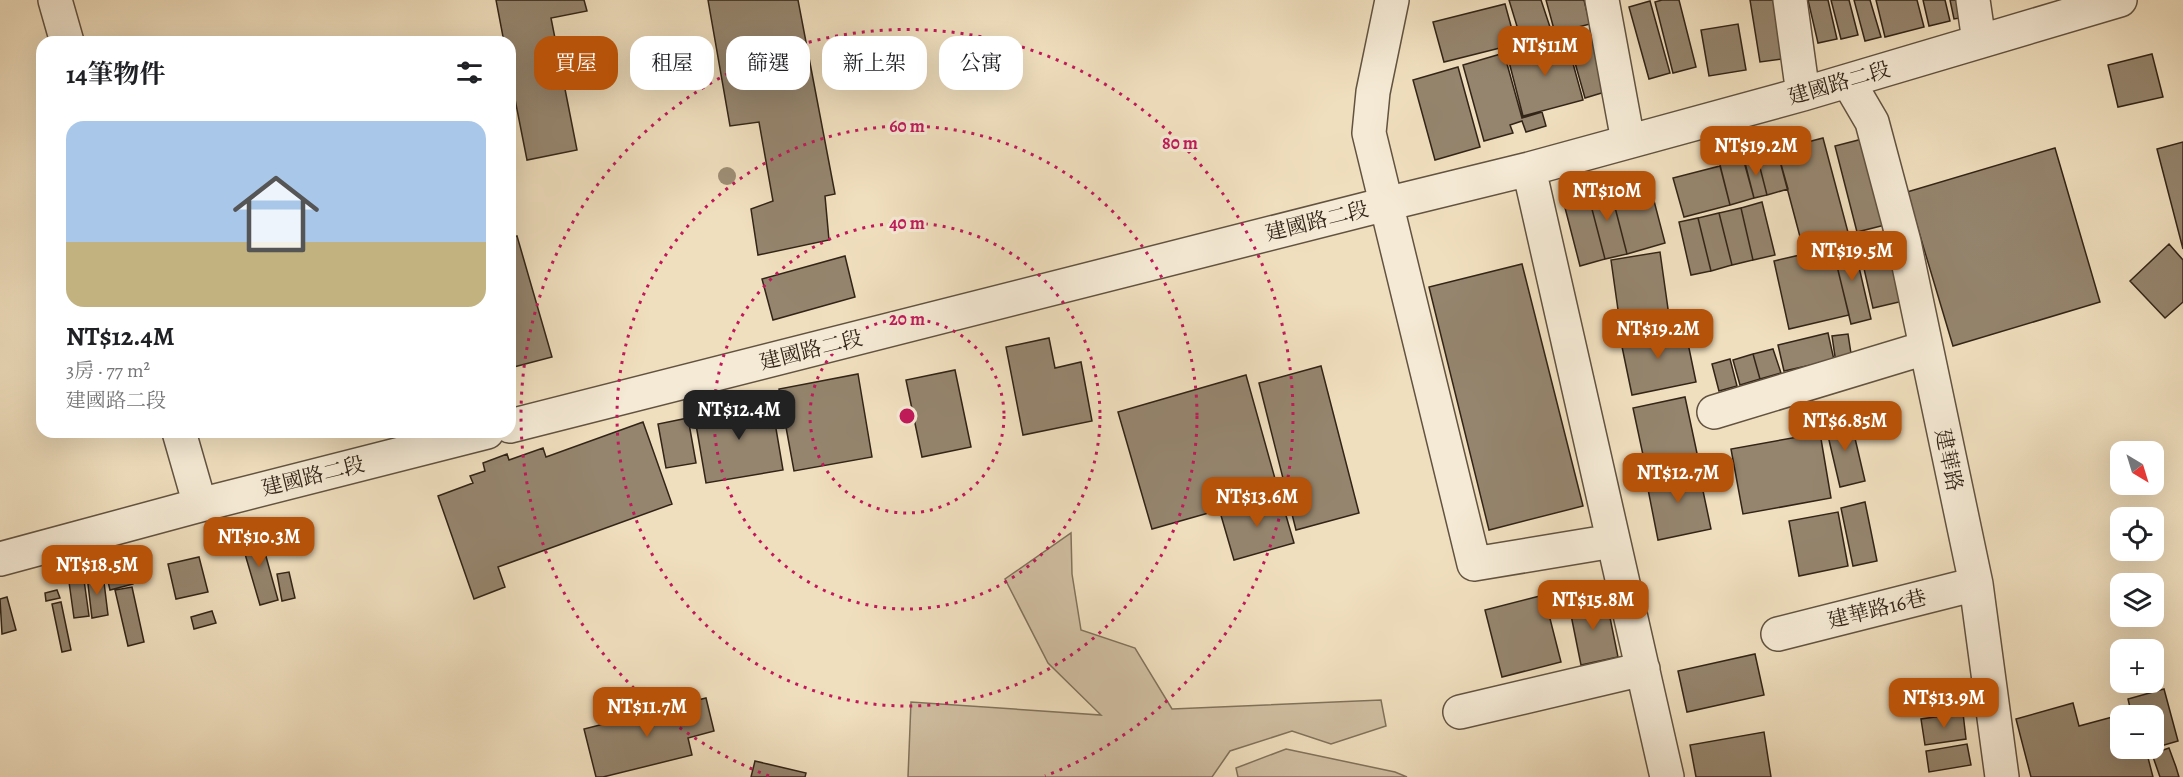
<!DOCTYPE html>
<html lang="zh-TW">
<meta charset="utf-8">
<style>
body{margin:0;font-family:Alegreya,"Noto Serif TC",serif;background:#f6f6f6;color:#202124;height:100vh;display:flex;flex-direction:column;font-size:22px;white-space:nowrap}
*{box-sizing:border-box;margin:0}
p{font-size:20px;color:#757577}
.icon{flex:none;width:33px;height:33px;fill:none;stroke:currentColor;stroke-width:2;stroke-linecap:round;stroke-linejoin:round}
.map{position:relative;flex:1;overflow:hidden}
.panel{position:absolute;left:36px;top:36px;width:480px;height:402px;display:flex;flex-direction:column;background:#fff;border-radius:18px;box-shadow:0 6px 24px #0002}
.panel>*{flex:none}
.top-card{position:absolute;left:534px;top:36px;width:570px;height:54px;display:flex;gap:12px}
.needle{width:39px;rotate:142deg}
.fabs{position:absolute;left:2110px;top:441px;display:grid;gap:12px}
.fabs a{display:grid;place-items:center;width:54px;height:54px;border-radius:12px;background:#fff;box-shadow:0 6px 24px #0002;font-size:30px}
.price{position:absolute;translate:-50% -51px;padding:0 14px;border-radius:12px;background:#b45309;color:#fff;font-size:20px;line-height:39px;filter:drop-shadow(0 2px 3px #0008)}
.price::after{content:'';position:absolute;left:50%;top:36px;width:18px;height:14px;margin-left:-9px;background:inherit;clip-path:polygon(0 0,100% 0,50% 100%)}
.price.on{background:#222;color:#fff}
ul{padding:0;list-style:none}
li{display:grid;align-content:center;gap:12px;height:318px;padding:0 30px}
li span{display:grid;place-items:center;height:186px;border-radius:18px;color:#555}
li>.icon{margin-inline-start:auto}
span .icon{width:108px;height:108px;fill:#fffc;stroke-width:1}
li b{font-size:26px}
h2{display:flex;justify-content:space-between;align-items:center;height:72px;padding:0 30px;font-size:26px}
.chip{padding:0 21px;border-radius:18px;background:#fff;box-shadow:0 6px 24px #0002;font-size:21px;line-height:54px}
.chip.on{background:#b45309;color:#fff}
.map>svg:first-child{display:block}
.green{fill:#d0bfa2;stroke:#81725c;stroke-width:1.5}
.building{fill:#95856e;stroke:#322417;stroke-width:1.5}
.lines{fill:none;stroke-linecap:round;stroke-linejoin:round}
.minor-casing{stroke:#625341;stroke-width:36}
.minor{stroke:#f5ead5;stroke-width:33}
.tree{fill:#9e8e75}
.ring{fill:none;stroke:#c2185b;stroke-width:3;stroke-dasharray:3 6}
.labels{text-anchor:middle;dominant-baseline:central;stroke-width:6;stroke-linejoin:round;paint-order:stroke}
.street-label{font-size:21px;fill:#322417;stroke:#f5ead5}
.centre{fill:#c2185b;stroke:#f5ead5;stroke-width:3}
.ring-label{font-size:18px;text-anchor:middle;font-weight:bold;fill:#c2185b;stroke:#f5ead5;stroke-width:6;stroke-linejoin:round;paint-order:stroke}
</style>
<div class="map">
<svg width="2183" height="777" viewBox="0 0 2183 777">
<rect width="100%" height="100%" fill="#f0dfbe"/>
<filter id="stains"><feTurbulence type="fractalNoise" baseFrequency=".00333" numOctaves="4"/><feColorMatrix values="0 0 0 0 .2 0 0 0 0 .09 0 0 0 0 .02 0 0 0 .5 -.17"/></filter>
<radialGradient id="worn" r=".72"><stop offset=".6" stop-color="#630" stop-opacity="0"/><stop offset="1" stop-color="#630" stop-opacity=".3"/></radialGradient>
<path class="green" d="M1071,533L1072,574L1081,630L1135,648L1172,709L1381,700L1386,726L1331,744L1292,731L1230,751L1212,777H908L911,702L1101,715L1048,663L1005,579Z
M1286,749L1395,772L1407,777H1238L1236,768Z"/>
<path class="building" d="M496,0H584L587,11L551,18L577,150L527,160L510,74V42H504Z
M708,0H798L835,194L825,196L829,240L758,255L751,209L773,201L759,122L730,126Z
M1509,0H1541L1553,36L1523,46Z
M1546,0H1584L1590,24L1555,33Z
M1662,0H1679L1696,67L1673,73L1655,2Z
M1750,0H1773L1782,59L1760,62Z
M1808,0H1828L1837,39L1818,43Z
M1831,0H1849L1858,35L1841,39Z
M1854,0H1870L1881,37L1865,41Z
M1876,0H1917L1924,27L1885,37Z
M1923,0H1945L1950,21L1929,26Z
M1950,0H1962L1966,17L1954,19Z
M1650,1L1670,73L1649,79L1629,7Z
M1505,4L1516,44L1444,62L1433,22Z
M1738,24L1746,70L1709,76L1701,30Z
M1598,29L1615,89L1585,98L1568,38Z
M1566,38L1583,100L1523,116L1507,54Z
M1504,53L1522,118L1542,112L1546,126L1526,132L1522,121L1510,125L1513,133L1484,141L1463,65Z
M2152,54L2163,97L2118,107L2108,65Z
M1458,67L1480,147L1435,160L1413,80Z
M1870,137L1893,223L1857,232L1835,146Z
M1823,138L1849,236L1803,248L1777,150Z
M2183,142V249L2157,149Z
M1740,147L1754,198L1730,205L1717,153Z
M2055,148L2100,302L1953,346L1907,192Z
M1777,150L1788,189L1767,195L1757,156Z
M1757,156L1767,195L1754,198L1744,159Z
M1720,166L1730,205L1684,217L1673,178Z
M1647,174L1665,243L1627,254L1609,184Z
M1609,184L1627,254L1605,259L1587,190Z
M1587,190L1605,259L1580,266L1562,196Z
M1762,202L1775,255L1753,260L1741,208Z
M1741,208L1753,260L1732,265L1719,213Z
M1719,213L1732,265L1711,271L1698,218Z
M1698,218L1711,271L1691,275L1679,222Z
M1896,228L1912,299L1873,308L1857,238Z
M517,236L552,357L510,368V238Z
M1853,241L1871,319L1851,324L1832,245Z
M2169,244L2183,260V302L2165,318L2130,281Z
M1660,252L1669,316L1620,324L1611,260Z
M1834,254L1849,315L1789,329L1774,261L1800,255L1801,262Z
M845,256L855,297L773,320L762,279Z
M1522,264L1583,506L1489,530L1429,287Z
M1684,324L1696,382L1632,395L1620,337Z
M1828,333L1834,360L1784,371L1778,345Z
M1848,334L1852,360L1836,363L1832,336Z
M1049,338L1055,368L1081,362L1092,421L1023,435L1006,347Z
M1773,349L1781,373L1760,379L1753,354Z
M1753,354L1760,379L1740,385L1733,360Z
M1730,359L1737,386L1719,391L1712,364Z
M1321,366L1359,513L1296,530L1259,383Z
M955,370L971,447L922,457L906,380Z
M858,374L872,457L794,471L779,389Z
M1246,375L1279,493L1152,529L1118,412Z
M1685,397L1698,458L1646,469L1633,408Z
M771,399L783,470L706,483L694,413Z
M1850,417L1865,481L1840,487L1825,423Z
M688,418L696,463L666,468L658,424Z
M643,422L672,504L498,567L505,587L474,599L438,496L473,483L470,476L485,471L483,463L507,454L509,460L543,448L546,457Z
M1820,433L1831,498L1743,514L1731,449Z
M1698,467L1711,529L1658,540L1646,479Z
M1280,495L1294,543L1234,560L1220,512Z
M1865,502L1877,561L1853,566L1841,508Z
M1838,512L1848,566L1799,576L1789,521Z
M276,528L280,538L269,543L265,533Z
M259,531L278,600L260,605L240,537Z
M199,557L208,592L176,599L168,564Z
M129,567L133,584L110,590L106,573Z
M289,572L295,598L282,601L277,574Z
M103,574L108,615L92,618L87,576Z
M84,580L89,616L74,618L69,582Z
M132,587L144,642L128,646L115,590Z
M57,590L60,598L46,601L45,593Z
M1544,595L1561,662L1502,677L1485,610Z
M7,597L16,630L2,634L0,599Z
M1606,598L1618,657L1581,665L1569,605Z
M61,602L71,650L62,652L52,604Z
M212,611L216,623L194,629L191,617Z
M1755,654L1764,695L1687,712L1678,671Z
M2164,689L2178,741L2154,748V716H2121V748H2150L2146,750L2153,777H2031L2016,719L2073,703L2079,726L2131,712L2128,699Z
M706,698L714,731L688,738L692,755L603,777H596L584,729Z
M1963,713L1966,739L1925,745L1921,719Z
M1764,732L1771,777H1696L1690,745Z
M1967,744L1971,765L1929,772L1926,751Z
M2169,748L2176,767L2179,777H2160L2152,754Z
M755,761L806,773L805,777H751Z"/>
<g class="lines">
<defs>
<path id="minor" d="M55,0L67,42
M1392,0L1373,92L1369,133L1474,564L1613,541
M1602,0L1628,141
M1790,0L1803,94
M1973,0L1979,41
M1848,81L1872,122L1904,242L1976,584L2002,777
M1529,169L1667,777
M1714,412L1925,348
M510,426L1386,204L1529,169L1803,94L2120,0
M179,432L200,505
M0,559L200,505L487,432
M1778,634L1976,584
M1460,712L1643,669"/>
</defs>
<use href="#minor" class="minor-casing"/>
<use href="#minor" class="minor"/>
</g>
<circle class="tree" cx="727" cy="176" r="9"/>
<g class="ring">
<circle cx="907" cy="416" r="97"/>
<circle cx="907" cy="416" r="193"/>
<circle cx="907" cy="416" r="290"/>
<path d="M769 776A386 386 0 1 1 1045 776"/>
</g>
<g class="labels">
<g class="street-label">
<text transform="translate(1839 83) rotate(-16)">建國路二段</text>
<text transform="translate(1317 221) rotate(-14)">建國路二段</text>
<text transform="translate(811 350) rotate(-14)">建國路二段</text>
<text transform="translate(1949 460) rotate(78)">建華路</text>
<text transform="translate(313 476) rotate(-14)">建國路二段</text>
<text transform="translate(1877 609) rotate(-14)">建華路16巷</text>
</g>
</g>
<circle cx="907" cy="416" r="9" class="centre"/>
<g class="ring-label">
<text x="907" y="132">60 m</text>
<text x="1180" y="149">80 m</text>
<text x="907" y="229">40 m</text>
<text x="907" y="325">20 m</text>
</g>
<rect width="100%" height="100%" filter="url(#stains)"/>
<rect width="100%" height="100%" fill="url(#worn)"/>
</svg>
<div class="fabs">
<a><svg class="needle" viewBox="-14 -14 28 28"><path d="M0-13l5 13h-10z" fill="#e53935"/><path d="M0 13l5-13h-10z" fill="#757577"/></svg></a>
<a><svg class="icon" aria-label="locate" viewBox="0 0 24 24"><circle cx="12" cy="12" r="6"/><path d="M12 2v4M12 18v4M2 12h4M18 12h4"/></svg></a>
<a><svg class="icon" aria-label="layers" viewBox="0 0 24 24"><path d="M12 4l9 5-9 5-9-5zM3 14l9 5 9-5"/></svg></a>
<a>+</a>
<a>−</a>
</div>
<b class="price" style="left:1545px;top:77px">NT$11M</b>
<b class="price" style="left:1756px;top:177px">NT$19.2M</b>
<b class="price" style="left:1607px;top:222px">NT$10M</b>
<b class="price" style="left:1852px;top:282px">NT$19.5M</b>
<b class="price" style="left:1658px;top:360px">NT$19.2M</b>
<b class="price on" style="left:739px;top:441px">NT$12.4M</b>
<b class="price" style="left:1845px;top:452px">NT$6.85M</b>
<b class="price" style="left:1678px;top:504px">NT$12.7M</b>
<b class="price" style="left:1257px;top:528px">NT$13.6M</b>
<b class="price" style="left:259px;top:568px">NT$10.3M</b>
<b class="price" style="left:97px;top:596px">NT$18.5M</b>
<b class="price" style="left:1593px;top:631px">NT$15.8M</b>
<b class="price" style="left:1944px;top:729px">NT$13.9M</b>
<b class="price" style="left:647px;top:738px">NT$11.7M</b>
<div class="top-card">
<a class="chip on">買屋</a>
<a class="chip">租屋</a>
<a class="chip">篩選</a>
<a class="chip">新上架</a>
<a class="chip">公寓</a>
</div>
<section class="panel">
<h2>14筆物件<svg class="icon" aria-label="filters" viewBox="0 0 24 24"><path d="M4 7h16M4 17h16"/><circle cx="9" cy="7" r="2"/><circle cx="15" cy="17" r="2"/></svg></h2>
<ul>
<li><span style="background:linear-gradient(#a9c7e8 65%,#c2b280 0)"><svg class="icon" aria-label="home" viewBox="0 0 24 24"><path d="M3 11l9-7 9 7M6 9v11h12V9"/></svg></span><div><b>NT$12.4M</b><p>3房 · 77 m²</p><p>建國路二段</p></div></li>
</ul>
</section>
</div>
